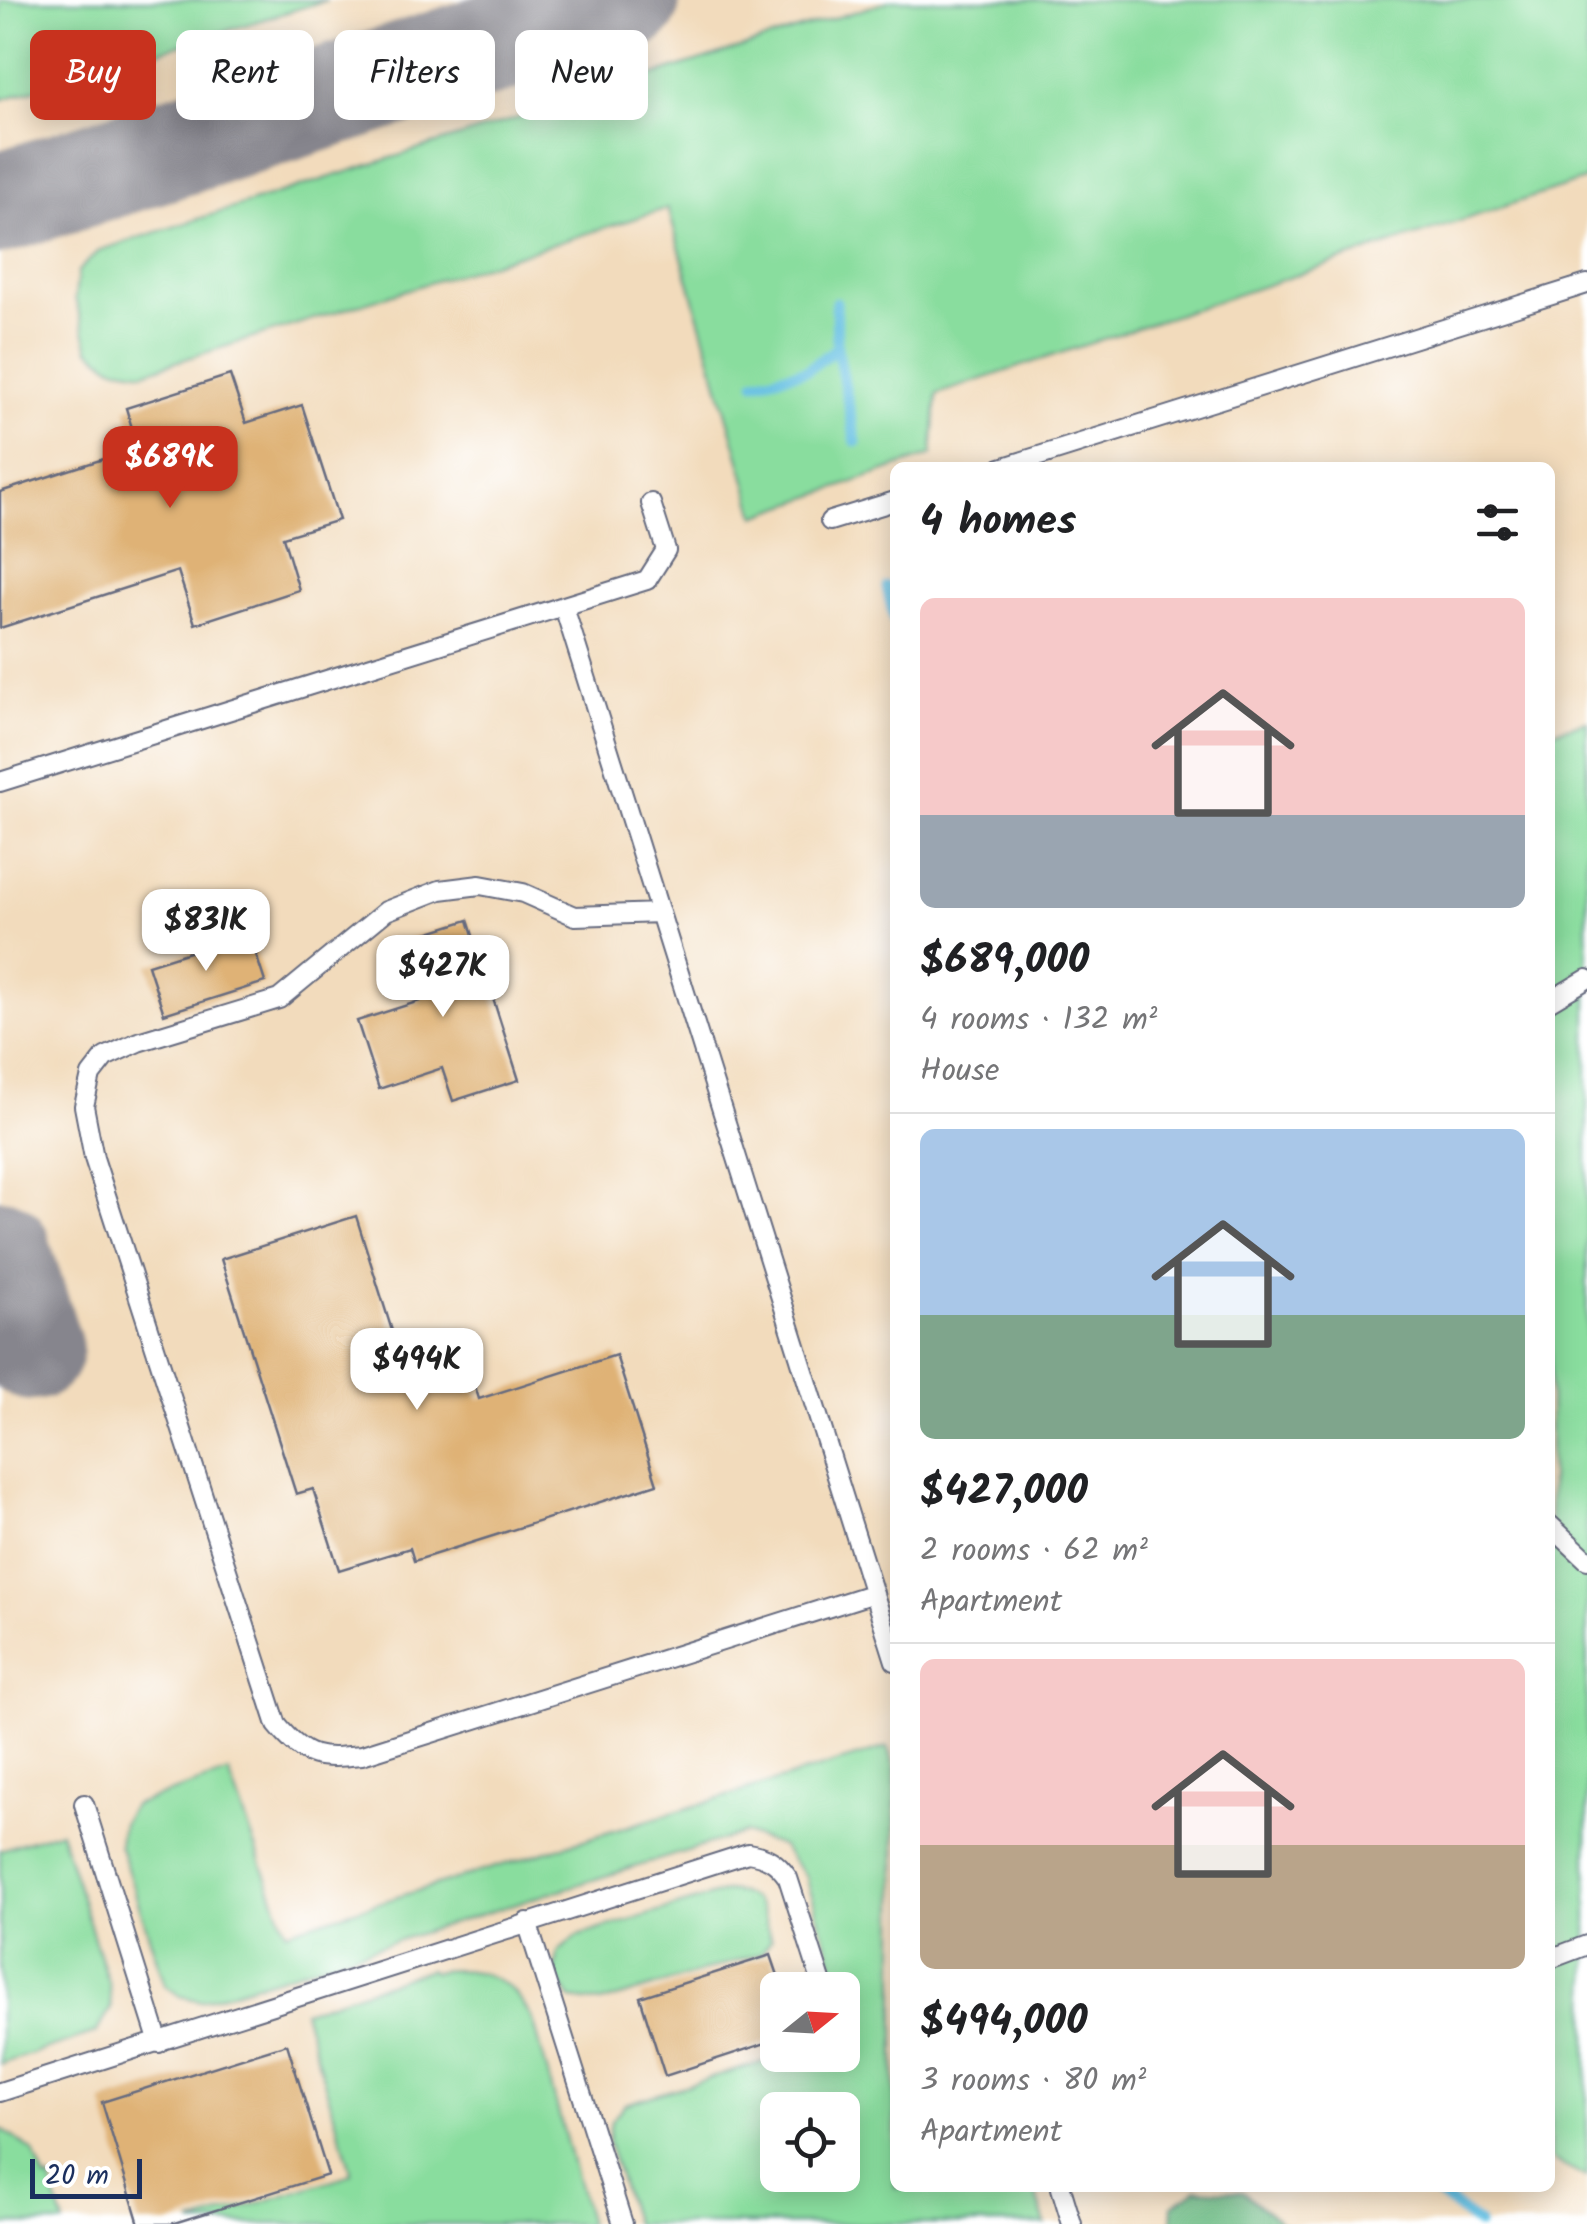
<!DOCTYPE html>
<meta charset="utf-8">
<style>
body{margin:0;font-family:Kalam,sans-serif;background:#f6f6f6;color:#202124;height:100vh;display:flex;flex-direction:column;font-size:38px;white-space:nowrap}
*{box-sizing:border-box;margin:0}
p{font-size:32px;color:#757577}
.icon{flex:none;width:55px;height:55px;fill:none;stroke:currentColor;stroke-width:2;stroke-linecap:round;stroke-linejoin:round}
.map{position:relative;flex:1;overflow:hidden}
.sheet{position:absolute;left:890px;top:462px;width:665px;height:1730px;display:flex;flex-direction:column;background:#fff;border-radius:15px;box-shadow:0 5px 25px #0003}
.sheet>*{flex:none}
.top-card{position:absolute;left:30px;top:30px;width:710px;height:90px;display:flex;gap:20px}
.needle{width:65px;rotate:72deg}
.buttons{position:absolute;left:760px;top:1972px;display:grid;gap:20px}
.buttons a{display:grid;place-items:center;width:100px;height:100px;border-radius:15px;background:#fff;box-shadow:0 5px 25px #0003;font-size:50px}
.scale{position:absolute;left:30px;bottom:25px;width:112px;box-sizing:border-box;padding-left:10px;border:5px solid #1b2f5e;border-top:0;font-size:28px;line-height:35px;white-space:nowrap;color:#1b2f5e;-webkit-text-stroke:8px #fff;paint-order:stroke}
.price{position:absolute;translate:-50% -85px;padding:0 22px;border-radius:20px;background:#fff;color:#222;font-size:32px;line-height:65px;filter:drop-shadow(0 2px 5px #0008)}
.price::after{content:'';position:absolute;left:50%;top:60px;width:30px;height:22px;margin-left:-15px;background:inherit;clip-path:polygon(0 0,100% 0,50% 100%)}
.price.on{background:#c8321e;color:#fff}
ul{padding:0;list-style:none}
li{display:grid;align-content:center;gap:20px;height:530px;padding:0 30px}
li+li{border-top:2px solid #e0e0e0}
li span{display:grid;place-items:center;height:310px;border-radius:15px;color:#555}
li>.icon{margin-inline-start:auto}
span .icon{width:180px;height:180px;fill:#fffc;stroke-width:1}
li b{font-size:42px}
h2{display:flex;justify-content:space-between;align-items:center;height:120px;padding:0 30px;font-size:42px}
.pill{padding:0 35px;border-radius:15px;background:#fff;box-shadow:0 5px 25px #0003;font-size:35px;line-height:90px}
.pill.on{background:#c8321e;color:#fff}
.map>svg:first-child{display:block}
.green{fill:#89dd9e;stroke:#52867e;stroke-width:2.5;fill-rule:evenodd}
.forest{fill:#6ebc85;stroke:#447672;stroke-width:2.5}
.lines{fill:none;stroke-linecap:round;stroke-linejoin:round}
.stream{stroke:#64bfe2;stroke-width:11}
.taxiway{stroke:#86858d;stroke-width:102}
.building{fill:#dfb276}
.service-casing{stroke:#666b7f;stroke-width:22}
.service{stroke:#fff;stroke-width:18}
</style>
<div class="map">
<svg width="1587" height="2224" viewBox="0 0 1587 2224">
<rect width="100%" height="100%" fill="#fff"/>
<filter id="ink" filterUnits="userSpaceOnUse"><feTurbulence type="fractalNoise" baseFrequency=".01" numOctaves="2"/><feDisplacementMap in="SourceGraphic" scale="20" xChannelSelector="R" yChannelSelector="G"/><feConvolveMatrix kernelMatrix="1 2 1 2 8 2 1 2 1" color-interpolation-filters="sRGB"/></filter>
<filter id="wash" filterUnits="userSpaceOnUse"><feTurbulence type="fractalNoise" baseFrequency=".0048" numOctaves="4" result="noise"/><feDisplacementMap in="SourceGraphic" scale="40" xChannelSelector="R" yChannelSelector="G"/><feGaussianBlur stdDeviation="2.25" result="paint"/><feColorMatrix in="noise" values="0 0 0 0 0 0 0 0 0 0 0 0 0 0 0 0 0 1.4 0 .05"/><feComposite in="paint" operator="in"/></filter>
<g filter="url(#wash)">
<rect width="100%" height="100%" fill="#f2dbbc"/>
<path class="green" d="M0,0H327L0,100Z
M892,0H1587V179L937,394L932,455L756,516L668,208L144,372L113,367L89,349L75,298L78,271L100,250Z
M1587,721V2178L1550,2159V732Z
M888,1747L895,1768V2188H1034L1046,2224H634L608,2142L611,2121L625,2104L787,2055H842L843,2038L855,2034L806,1877L781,1846L745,1833L201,2001L180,1996L165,1985L119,1844L122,1823L133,1805L229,1773L286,1931ZM778,2110H842V2175H778Z
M60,1831L109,1985L111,2008L96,2033L0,2064V1850Z
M727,1891C762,1894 761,1910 771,1939L762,1953L601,2003L571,1999L555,1976L558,1952L578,1936Z
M430,1969L432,1972C480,1964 513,1978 534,2023L589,2224H192L352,2174L303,2011Z
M0,2128L33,2151L45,2180L50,2179L64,2224H0Z"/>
<path class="forest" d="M1197,2189L1244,2192L1282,2224H1172L1173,2205Z"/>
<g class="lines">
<path class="stream" d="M836,302L837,348L856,442
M755,382L807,370L837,348
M887,587L895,621
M1430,2188L1478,2224"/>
<path class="taxiway" d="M0,203L629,0
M0,1250L32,1350"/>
</g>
<g id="blocks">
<path class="building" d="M230,375L246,423L302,405L339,520L283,537L299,590L195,624L178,571L0,628V492L138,448L126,408Z
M468,920L519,1080L453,1101L442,1068L379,1089L357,1021L420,1001L401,941Z
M249,933L265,982L164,1014L148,965Z
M356,1216L399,1353L459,1334L479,1399L616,1355L657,1484L414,1561L410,1548L339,1570L313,1489L296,1494L221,1259Z
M771,1955L783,1990H778V2039L665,2076L640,1997Z
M287,2044L328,2175L171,2224H139L102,2102Z"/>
</g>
</g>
<g filter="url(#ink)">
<use href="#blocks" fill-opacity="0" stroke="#666b7f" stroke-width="2.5"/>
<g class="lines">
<defs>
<path id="service" d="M1001,468L1587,284
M830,521L895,501
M564,607L895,1661
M0,782L647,580L666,550L651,503
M660,913L575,916L523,893L480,885L440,890L386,911L279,999L138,1042L105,1057L91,1075L84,1106L94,1158L277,1725C306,1760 319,1759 362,1755L874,1593
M1550,1001L1587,979
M1550,1525L1587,1560
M84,1804L159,2043
M527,1922L623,2224
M1550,1959L1587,1945
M0,2092L748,1853C767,1856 777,1862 788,1878L824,1990
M1061,2188L1072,2224"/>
</defs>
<use href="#service" class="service-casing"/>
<use href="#service" class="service"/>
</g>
</g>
</svg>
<div class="buttons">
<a><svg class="needle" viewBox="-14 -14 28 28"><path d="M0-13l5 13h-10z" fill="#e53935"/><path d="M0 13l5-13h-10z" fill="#757577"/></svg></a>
<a><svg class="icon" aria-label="locate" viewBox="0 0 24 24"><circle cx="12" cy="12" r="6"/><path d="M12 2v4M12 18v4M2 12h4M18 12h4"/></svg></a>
</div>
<div class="scale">20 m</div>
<b class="price on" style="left:170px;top:511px">$689K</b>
<b class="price" style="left:206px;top:974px">$831K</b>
<b class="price" style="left:443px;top:1020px">$427K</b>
<b class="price" style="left:417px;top:1413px">$494K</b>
<div class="top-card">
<a class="pill on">Buy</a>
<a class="pill">Rent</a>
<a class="pill">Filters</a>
<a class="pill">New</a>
</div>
<section class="sheet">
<h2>4 homes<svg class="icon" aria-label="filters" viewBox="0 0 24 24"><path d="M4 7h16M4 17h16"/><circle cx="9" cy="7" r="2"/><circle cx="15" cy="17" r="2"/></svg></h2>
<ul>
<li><span style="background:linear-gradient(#f6c9c9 70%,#9aa5b1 0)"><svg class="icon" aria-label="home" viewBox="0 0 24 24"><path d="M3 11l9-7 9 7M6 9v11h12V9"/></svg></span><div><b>$689,000</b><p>4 rooms · 132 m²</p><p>House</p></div></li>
<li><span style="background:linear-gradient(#a9c7e8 60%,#7fa58c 0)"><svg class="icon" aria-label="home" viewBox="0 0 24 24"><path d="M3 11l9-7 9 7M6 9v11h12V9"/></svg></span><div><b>$427,000</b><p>2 rooms · 62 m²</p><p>Apartment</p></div></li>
<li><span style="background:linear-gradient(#f6c9c9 60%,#b9a48a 0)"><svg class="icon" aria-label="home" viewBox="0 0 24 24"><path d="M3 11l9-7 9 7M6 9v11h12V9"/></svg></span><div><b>$494,000</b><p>3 rooms · 80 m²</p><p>Apartment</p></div></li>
</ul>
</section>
</div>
